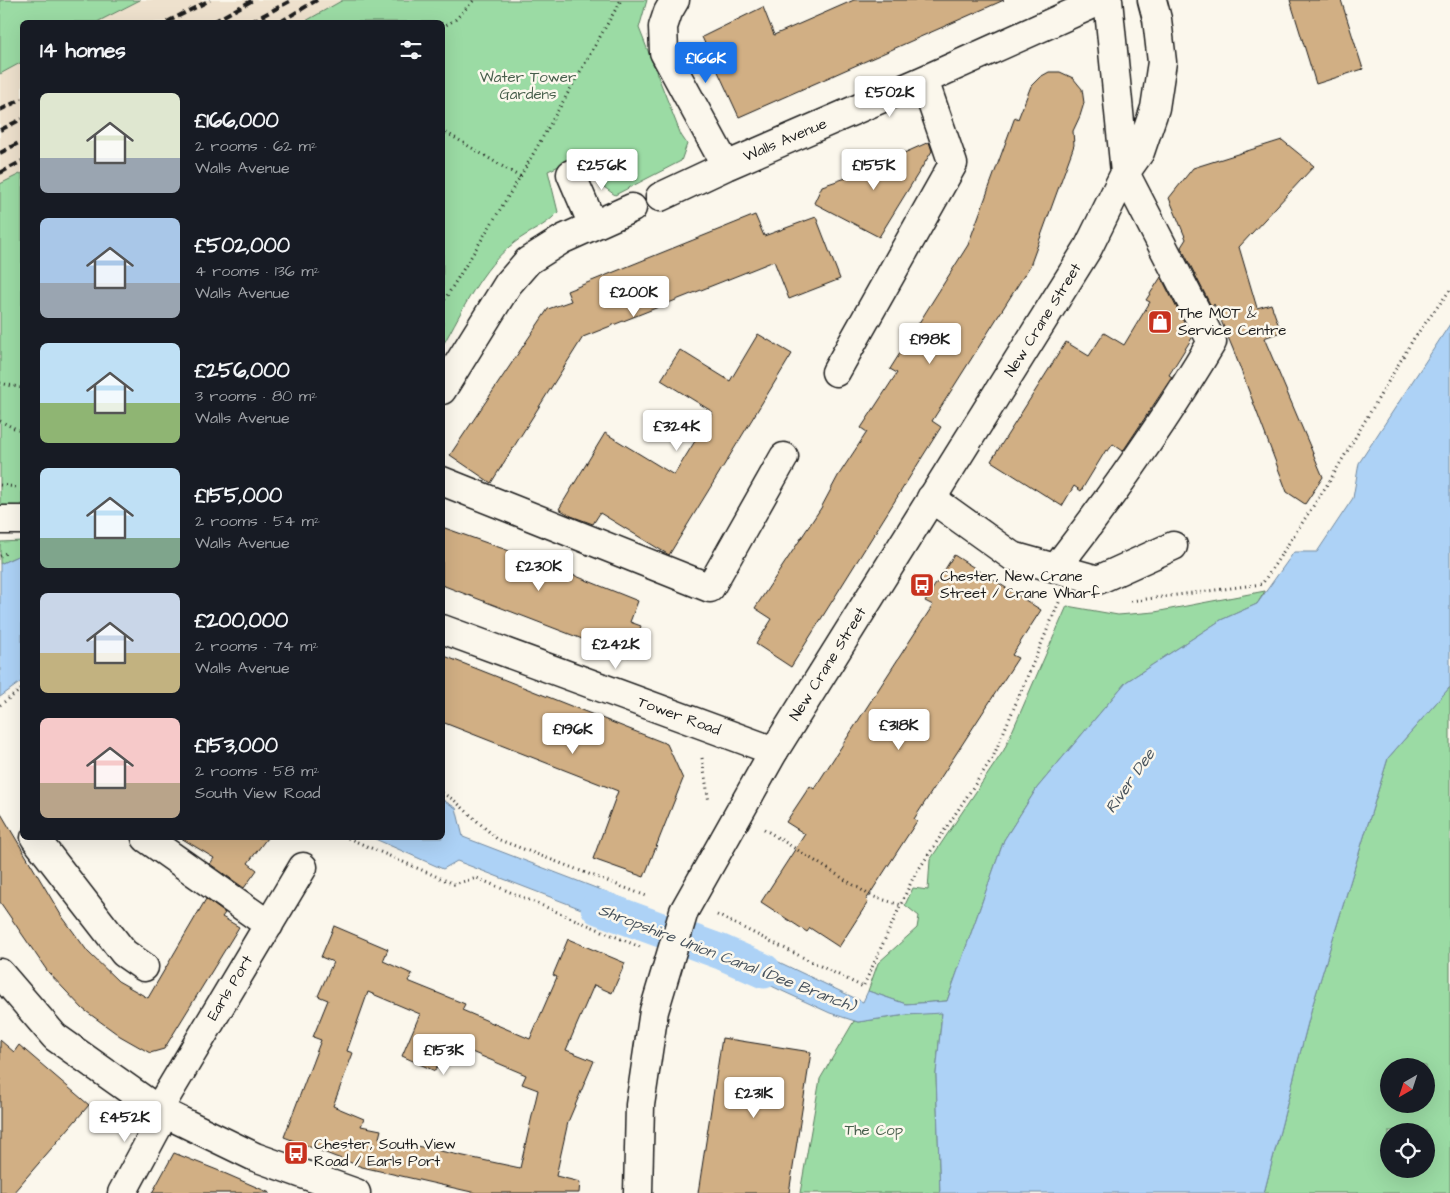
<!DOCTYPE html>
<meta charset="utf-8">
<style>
body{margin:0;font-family:"Architects Daughter",sans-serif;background:#20242c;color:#f1f3f6;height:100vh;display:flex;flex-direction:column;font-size:19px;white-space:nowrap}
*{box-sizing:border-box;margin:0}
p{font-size:16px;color:#9ea1a6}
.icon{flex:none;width:28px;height:28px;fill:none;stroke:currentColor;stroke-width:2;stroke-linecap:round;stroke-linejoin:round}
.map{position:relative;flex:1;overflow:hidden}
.drawer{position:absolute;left:20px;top:20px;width:425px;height:820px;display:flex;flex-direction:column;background:#171b24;border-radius:8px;box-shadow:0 5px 20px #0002}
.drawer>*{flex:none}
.needle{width:32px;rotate:219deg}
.buttons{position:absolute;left:1380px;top:1058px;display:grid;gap:10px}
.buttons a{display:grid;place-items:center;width:55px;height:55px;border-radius:50%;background:#171b24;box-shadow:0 5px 20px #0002;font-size:25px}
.price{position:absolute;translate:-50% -42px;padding:0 11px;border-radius:5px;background:#fff;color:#222;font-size:16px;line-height:32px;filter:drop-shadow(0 1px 2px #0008)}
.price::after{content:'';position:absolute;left:50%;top:30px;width:15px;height:11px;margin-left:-8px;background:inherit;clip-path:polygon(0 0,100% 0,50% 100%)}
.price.current{background:#1a73e8;color:#fff}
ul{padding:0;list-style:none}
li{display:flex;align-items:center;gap:15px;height:125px;padding:0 20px}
li span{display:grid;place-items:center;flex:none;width:140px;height:100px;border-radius:8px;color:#555}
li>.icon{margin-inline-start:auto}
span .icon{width:60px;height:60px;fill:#fffc;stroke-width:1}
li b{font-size:21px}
h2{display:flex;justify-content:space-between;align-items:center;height:60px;padding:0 20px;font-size:21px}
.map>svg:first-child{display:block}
.built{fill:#eee1cd}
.green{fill:#9bdba4;stroke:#5c7c60;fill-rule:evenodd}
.water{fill:#add2f6;stroke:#73899f}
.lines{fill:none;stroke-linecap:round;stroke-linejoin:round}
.canal{stroke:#add2f6;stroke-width:35}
.building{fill:#d1af84;stroke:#1c1c1c;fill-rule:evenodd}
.minor-casing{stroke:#1c1c1c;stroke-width:31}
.major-casing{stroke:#1c1c1c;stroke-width:31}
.path{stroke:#1c1c1c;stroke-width:3;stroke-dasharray:1 4;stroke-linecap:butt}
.minor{stroke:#fbf7ec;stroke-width:28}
.major{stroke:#fbf7ec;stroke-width:28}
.rail{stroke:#1c1c1c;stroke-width:4;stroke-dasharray:8 4;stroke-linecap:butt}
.labels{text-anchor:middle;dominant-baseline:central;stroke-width:5;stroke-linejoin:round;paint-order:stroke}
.park-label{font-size:15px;fill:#485f4c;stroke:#fbf7ec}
.street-label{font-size:15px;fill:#1c1c1c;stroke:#fbf7ec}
.poi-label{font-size:15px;fill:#1c1c1c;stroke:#fbf7ec;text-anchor:start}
.water-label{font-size:16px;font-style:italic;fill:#48535d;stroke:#fbf7ec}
</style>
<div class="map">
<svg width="1450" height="1193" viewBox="0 0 1450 1193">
<rect width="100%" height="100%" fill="#fbf7ec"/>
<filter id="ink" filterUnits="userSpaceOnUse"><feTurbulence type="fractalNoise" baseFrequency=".02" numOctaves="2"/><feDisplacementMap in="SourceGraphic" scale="10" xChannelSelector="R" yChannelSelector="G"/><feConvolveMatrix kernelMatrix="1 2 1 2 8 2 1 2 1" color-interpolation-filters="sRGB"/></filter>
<g filter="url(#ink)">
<path class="built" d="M140,0H343L304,22H97Z
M22,62V173L0,184V74Z"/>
<path class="green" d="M0,0H140L97,22H22V62L0,74Z
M343,0H647L639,28L681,135L687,144L681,161L615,195L601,185L585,154L548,171L558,212C545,227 529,231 514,243C481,268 463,310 443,345L442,22H304Z
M22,173V508L0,509V184Z
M22,541V554L0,564V542Z
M1265,591L1257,604L1221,620L1126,682L1037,788L1004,840L947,1001L906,1004L868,991L878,963L917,928L919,916L905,905L913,888L928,890L930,860L1004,750L1067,606L1118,615L1155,612Z
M1450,687V1193H1264L1312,1007L1388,758ZM1389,1066H1426V1104H1389ZM1389,1131H1426V1169H1389Z
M942,1012L936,1074L940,1193H800L820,1079L854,1021L858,1022L906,1015Z"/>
<path class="water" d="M1450,324V687L1388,758L1312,1007L1264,1193H940L936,1074L942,1013L906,1015L858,1022L830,1013L717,961L726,937L863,1002L868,991L906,1004L947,1001L1004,840L1037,788L1126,682L1221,620L1257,604L1294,552H1317L1353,498L1359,463Z
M22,554V681L0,697V564Z
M443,800L456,808L463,837L648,908L641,932L457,861L443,869L373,838H442Z"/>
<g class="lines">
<path class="canal" d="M598,907L721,952L764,971"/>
</g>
<path class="building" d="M854,0H1004L739,117L702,37L763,7L774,35Z
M1290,0H1341L1363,69L1316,84Z
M1049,72H1060L1073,78L1082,89L1084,103L1080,116L1073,131L1074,145L1072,151L1030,266L932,421L941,427L791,667L756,644L772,619L755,608L821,508L838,476L867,432L861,428L897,373L890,369L968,245L1015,117L1018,119L1031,86L1040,77Z
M1282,140L1314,166L1239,247L1257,308L1271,304L1281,332L1264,338L1323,477L1305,504L1287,492L1233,349L1214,304L1212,308L1181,247L1186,239L1169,198L1193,168Z
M929,142L932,151L879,237L814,203L822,186L852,176Z
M755,215L764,236L816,217L840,279L789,299L774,261L583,337L491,483L450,455L548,309L571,301L567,291Z
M1161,277L1192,338L1169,375L1172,377L1123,451L1113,444L1108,451L1106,450L1081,491L1074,486L1062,506L991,461L1066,342L1089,356L1104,333L1124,345L1150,302L1146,300Z
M758,334L792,354L669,555L600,513L593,524L571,516L559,509L605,433L674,475L713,412L661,380L680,350L730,381Z
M442,527L546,564L638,601L630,622L641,626L629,657L442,585Z
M954,555L1041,610L1012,655L1018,658L914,819L917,821L866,900L868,902L839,947L810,928L807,932L761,902L805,834L786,822L810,786L814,789L933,605L925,601Z
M442,655L667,744L683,779L644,877L593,859L618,791L442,722Z
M0,812L61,915L88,952L118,981L148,998L206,899L225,913L222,917L239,927L164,1049L150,1053L120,1036L83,1009L48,972L0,902Z
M181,838H267L248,863L257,870L244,888L210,864L214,858Z
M334,926L388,949L383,961L412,974L408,981L465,1004L462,1010L530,1039L557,977L553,975L568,939L625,963L612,993L594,985L566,1050L594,1061L568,1122L556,1176L580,1182L579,1193H476L362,1167L284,1137L321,1040L313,1037L328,1000L318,996L333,962L321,957ZM368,992L420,1014L402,1056L435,1071L448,1042L526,1075L522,1084L538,1090L520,1168L379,1138L381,1130L361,1126L364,1119L333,1106L353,1053L347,1051Z
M722,1038L811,1052L789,1193H698Z
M0,1040L14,1052L19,1045L89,1105L13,1193H0Z
M174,1153L217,1170L270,1193H152Z"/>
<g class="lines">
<defs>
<path id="minor" d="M675,0L668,12L663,27L664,52L726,166
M571,174L593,225
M660,197L726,166L924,80L1102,0
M836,372L953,164L924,80
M442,390L508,284L528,261L563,239L632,208
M442,481L710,588L784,457
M931,498L1012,556L1098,580L1173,546
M0,520H22
M1056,568C1112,496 1165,421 1212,342L1125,173
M442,629L774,751
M35,838L124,953L144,967
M146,838L269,925
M0,973L55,1037L158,1110L255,1157L356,1193
M158,1110L303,867
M122,1193L165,1113"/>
<path id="major" d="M1108,0L1125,173
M638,1193L640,1105L654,1011L684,911L774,751L1088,248L1125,173L1140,152L1155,108L1162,62L1157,19L1152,0"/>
</defs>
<use href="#minor" class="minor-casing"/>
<use href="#major" class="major-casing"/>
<path class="path" d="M442,27L455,20L474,0
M442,130L520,177
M442,304L520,177L621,0
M0,383L22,388
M0,421L22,432
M0,485L17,487
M0,556L8,552
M1131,601L1262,584L1329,482L1414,338L1450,290
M0,705L22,689
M702,758L709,802
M442,793L454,800L497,839L649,897
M764,829L871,896L901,905
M348,838L454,884L477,878L640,947
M717,915L863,987L913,878L993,757L1060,600"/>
<use href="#minor" class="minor"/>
<use href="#major" class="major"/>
<path class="rail" d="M167,22L210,0
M213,22L253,0
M251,22L292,0
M280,22L317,0
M0,110L22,99
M0,130L22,119
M0,153L22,141
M0,173L22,161"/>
</g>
</g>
<defs>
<symbol id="shop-square" viewBox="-11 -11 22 22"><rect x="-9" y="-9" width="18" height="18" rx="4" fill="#c8321e" stroke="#fbf7ec"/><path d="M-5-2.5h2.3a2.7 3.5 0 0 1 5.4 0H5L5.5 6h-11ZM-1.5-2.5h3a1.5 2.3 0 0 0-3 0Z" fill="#fff"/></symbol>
<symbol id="bus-square" viewBox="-11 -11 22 22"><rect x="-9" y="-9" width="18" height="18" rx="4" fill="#c8321e" stroke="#fbf7ec"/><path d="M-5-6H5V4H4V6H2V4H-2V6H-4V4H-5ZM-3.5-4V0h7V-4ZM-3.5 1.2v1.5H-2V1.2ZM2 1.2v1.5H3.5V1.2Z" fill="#fff"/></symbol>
</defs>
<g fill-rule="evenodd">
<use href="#shop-square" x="1146" y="308" width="28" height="28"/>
<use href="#bus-square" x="908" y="571" width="28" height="28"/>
<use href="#bus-square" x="282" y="1139" width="28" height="28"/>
</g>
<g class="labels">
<g class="park-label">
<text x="528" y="77">Water Tower<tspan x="528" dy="17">Gardens</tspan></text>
<text x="874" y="1130">The Cop</text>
</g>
<g class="street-label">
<text transform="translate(785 140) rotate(-23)">Walls Avenue</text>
<text transform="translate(1043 320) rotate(-58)">New Crane Street</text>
<text transform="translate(828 664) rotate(-58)">New Crane Street</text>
<text transform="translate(679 716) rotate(20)">Tower Road</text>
<text transform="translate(230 988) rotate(-59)">Earls Port</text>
</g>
<g class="poi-label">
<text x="1178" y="313">The MOT &amp;<tspan x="1178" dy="17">Service Centre</tspan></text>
<text x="940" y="576">Chester, New Crane<tspan x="940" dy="17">Street / Crane Wharf</tspan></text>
<text x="314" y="1144">Chester, South View<tspan x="314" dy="17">Road / Earls Port</tspan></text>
</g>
<g class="water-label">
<text transform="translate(1130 781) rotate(-55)">River Dee</text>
<text transform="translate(727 958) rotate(21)">Shropshire Union Canal (Dee Branch)</text>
</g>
</g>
</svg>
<div class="buttons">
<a><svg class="needle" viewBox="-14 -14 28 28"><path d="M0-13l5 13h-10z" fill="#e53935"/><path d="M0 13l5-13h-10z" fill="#9ea1a6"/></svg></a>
<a><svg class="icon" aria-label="locate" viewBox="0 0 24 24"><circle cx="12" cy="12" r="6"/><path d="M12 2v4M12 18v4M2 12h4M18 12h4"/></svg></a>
</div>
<b class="price current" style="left:706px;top:84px">£166K</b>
<b class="price" style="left:890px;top:118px">£502K</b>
<b class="price" style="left:602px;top:191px">£256K</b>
<b class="price" style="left:874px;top:191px">£155K</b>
<b class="price" style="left:634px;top:318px">£200K</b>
<b class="price" style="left:930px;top:365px">£198K</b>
<b class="price" style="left:677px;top:452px">£324K</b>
<b class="price" style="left:539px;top:592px">£230K</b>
<b class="price" style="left:616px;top:670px">£242K</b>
<b class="price" style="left:899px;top:751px">£318K</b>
<b class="price" style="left:573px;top:755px">£196K</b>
<b class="price" style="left:444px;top:1076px">£153K</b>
<b class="price" style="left:754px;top:1119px">£231K</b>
<b class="price" style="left:125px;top:1143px">£452K</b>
<section class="drawer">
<h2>14 homes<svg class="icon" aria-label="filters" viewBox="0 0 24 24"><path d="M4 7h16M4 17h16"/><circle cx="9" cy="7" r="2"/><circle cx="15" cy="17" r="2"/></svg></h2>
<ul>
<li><span style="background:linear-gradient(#dfe7d0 65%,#9aa5b1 0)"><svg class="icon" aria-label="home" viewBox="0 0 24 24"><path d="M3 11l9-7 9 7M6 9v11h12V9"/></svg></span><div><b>£166,000</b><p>2 rooms · 62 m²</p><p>Walls Avenue</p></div></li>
<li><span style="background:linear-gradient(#a9c7e8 65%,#9aa5b1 0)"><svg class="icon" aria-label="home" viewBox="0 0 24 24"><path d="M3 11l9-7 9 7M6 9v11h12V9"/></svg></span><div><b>£502,000</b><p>4 rooms · 136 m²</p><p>Walls Avenue</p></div></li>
<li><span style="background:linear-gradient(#bfe0f5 60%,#8fb573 0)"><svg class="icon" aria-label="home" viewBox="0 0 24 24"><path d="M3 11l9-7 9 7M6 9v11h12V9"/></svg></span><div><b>£256,000</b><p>3 rooms · 80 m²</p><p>Walls Avenue</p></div></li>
<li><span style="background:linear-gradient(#bfe0f5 70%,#7fa58c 0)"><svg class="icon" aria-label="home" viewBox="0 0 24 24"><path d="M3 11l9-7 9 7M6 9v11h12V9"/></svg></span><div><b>£155,000</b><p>2 rooms · 54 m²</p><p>Walls Avenue</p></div></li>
<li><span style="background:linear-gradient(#c9d6e8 60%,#c2b280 0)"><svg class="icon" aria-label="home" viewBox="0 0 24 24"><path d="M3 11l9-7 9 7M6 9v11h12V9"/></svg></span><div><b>£200,000</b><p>2 rooms · 74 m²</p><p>Walls Avenue</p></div></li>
<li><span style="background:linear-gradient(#f6c9c9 65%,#b9a48a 0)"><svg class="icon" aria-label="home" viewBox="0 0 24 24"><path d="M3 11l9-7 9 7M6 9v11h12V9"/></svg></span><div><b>£153,000</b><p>2 rooms · 58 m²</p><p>South View Road</p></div></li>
</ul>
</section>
</div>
